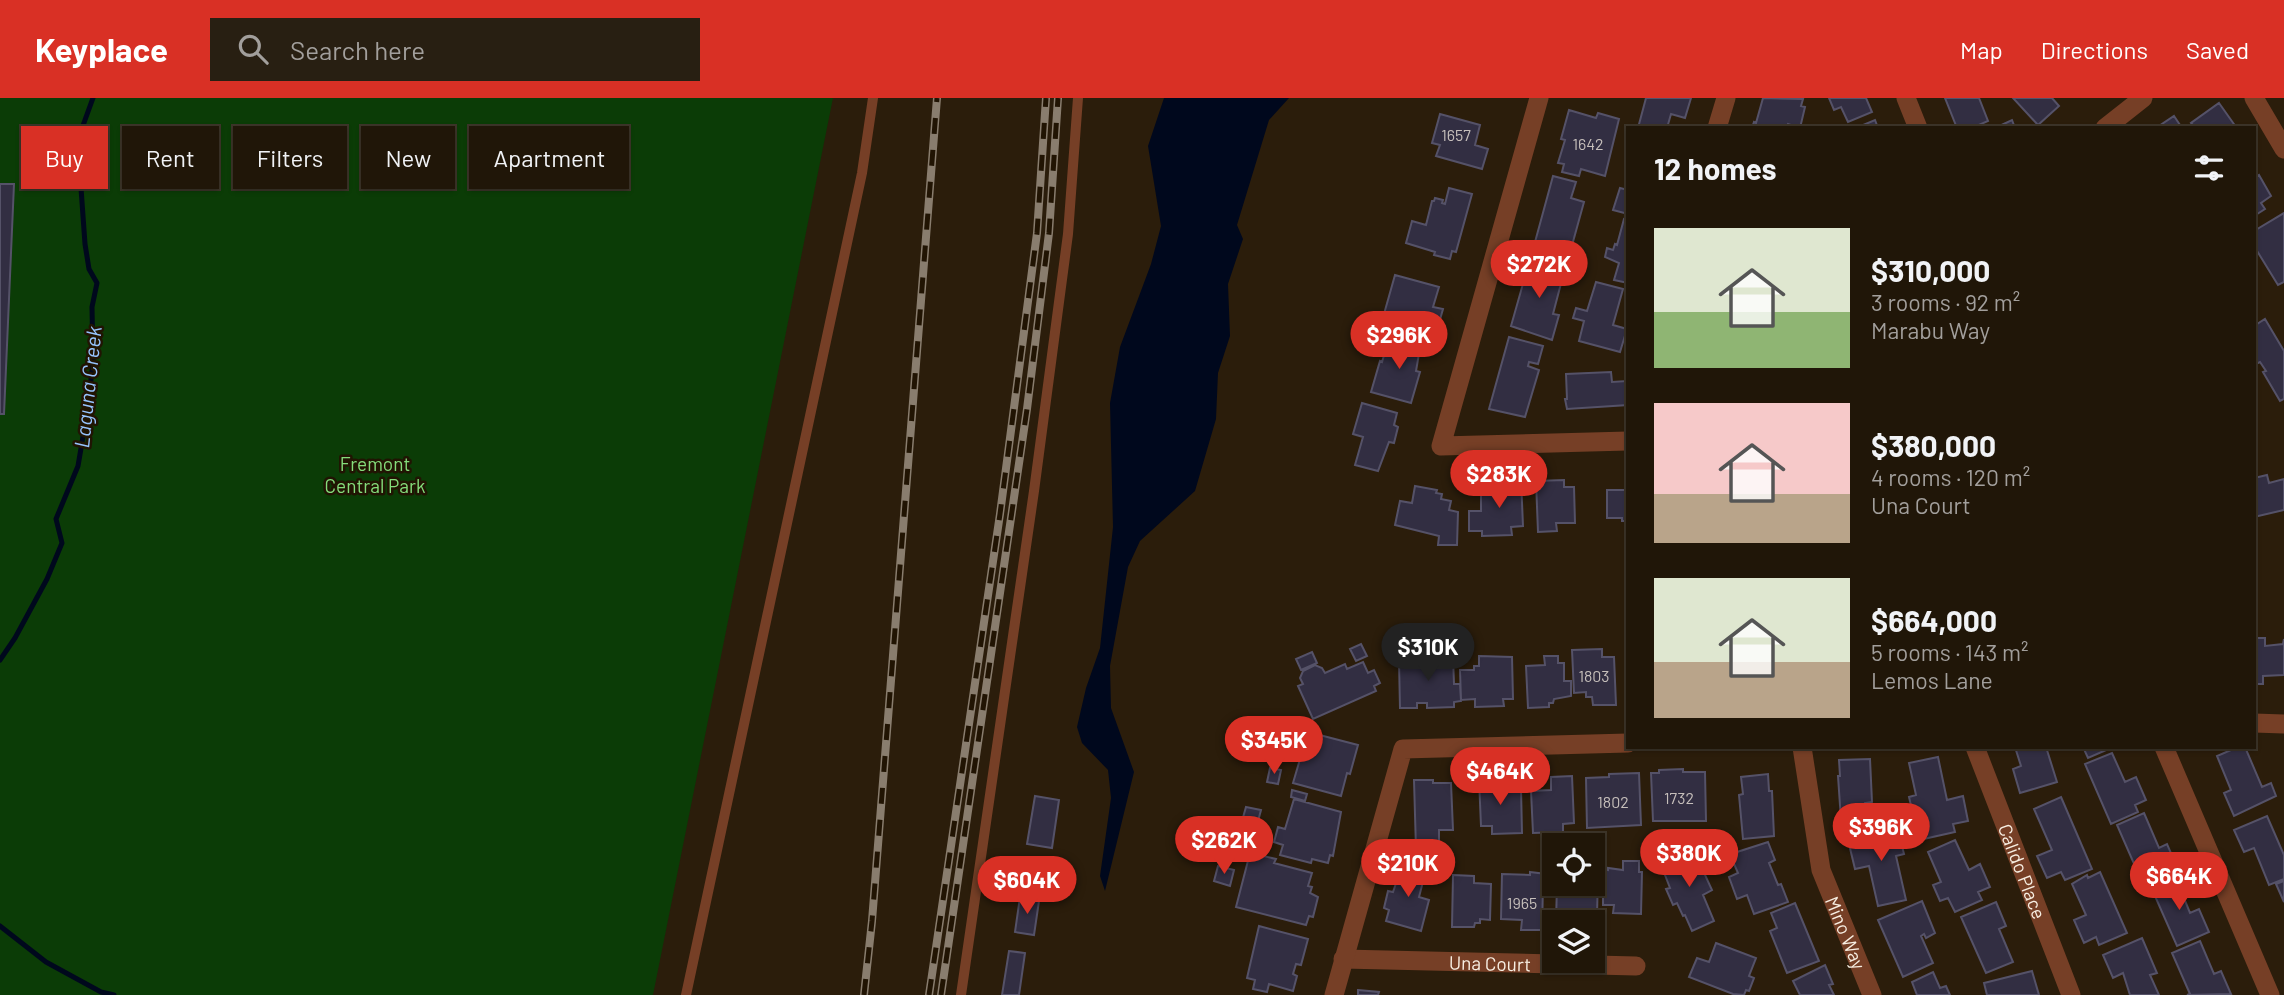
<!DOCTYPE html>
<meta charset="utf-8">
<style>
body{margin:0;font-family:Barlow,sans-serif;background:#281f12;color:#f1f3f6;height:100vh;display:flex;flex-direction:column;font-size:26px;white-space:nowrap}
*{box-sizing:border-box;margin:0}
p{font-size:23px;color:#a29f9c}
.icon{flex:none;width:38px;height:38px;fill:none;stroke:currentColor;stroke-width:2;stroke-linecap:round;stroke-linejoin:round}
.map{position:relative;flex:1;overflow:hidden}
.details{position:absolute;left:1626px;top:28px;width:630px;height:623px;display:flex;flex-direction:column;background:#201608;border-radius:0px;box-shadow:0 2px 5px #0004,0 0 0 2px #3d3529}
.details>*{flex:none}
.banner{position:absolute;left:21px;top:28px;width:665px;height:63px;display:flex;gap:14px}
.buttons{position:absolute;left:1542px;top:735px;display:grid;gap:14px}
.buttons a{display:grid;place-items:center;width:63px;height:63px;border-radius:0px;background:#201608;box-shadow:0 2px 5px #0004,0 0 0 2px #3d3529;font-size:35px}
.price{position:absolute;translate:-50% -60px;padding:0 16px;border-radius:24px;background:#d93025;color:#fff;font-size:23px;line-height:46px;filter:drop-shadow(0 2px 4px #0008)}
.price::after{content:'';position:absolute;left:50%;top:42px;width:21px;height:16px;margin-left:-10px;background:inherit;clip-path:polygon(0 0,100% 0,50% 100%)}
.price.current{background:#222;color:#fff}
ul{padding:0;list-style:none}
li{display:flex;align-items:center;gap:21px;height:175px;padding:0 28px}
li span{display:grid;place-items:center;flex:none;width:196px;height:140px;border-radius:0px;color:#555}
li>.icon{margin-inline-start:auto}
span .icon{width:84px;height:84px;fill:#fffc;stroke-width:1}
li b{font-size:30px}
h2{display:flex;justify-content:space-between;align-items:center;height:84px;padding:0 28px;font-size:30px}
.chip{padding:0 24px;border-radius:0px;background:#201608;box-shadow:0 2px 5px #0004,0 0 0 2px #3d3529;font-size:24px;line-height:63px}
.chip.current{background:#d93025;color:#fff}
header{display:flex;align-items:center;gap:42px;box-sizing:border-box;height:98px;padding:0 35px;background:#d93025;color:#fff}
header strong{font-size:33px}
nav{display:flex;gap:38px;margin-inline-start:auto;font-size:24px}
.search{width:490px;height:63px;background:#281f12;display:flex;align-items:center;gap:18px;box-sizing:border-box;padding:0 24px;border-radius:0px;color:#a29f9c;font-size:26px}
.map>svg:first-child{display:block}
.green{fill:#0b3c06}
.water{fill:#00081d}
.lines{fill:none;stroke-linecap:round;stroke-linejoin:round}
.stream{stroke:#00081d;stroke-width:5}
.building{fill:#322e42;stroke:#555268;stroke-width:2}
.lane{stroke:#763f26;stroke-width:10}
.street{stroke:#763f26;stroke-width:19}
.rail-casing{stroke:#897d6e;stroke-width:8}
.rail{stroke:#211403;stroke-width:5;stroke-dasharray:16;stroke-linecap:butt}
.labels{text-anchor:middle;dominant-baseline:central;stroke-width:5;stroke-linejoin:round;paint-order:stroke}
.number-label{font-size:16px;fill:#c6bfbb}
.park-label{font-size:19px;fill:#85dd7b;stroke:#211403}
.street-label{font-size:19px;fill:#f8efe3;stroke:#211403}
.water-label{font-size:21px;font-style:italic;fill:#97c4fe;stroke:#211403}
</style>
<header>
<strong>Keyplace</strong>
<div class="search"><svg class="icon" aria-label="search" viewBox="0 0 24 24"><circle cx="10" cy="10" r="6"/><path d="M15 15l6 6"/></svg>Search here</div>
<nav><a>Map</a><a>Directions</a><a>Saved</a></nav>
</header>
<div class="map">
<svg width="2284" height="897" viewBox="0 0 2284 897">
<rect width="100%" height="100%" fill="#2b1d0b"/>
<path class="green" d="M0,0H833L653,897H0Z"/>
<path class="water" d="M1164,0H1289L1269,22L1237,127L1243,141L1228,186L1230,238L1218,275L1216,321L1195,393L1140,443L1128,469L1110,568L1111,610L1134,674L1105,793L1100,778L1111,700L1108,672L1082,645L1077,629L1086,590L1100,550L1113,429L1110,305L1120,249L1151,166L1161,128L1148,48Z"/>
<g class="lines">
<path class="stream" d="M0,562L15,540L47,481L62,445L56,421L78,368L88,309L93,263L92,209L97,185L89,171L85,146L79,62L81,33L93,0
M0,828L46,864L101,894L114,897"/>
</g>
<path class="building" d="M1646,0H1691L1685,20L1671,16L1667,30H1638Z
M1763,0L1803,1L1801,8L1805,9L1800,30L1788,26L1787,30H1752L1754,24L1756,25Z
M1829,0H1866L1872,14L1848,24L1841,9L1834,12Z
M1945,0H1979L1988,23L1972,30H1957Z
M2013,0H2052L2059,8L2038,27Z
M2219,5L2236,29L2189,30L2193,27L2191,25Z
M1569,12L1596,20L1598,15L1619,21L1605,78L1581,71L1579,78L1562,74L1564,66L1558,65L1565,42L1561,41Z
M1440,16L1480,27L1475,47L1488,51L1482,71L1436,58L1440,47L1432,45Z
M2174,18L2182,30H2156Z
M1875,22L1878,30H1856Z
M2012,22L2015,30H1995Z
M2259,77L2271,98L2261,105L2265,111L2254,118V80Z
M1553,78L1576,84L1571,100L1584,104L1571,151L1554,146L1553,150L1535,144Z
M0,86H14L4,316H0Z
M1449,90L1472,96L1456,154L1452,153L1450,161L1434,157L1435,154L1406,145L1412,123L1426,127L1432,103H1434L1435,100L1443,102L1442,105L1445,106Z
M1620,90L1628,92V116L1613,112Z
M2284,115V184L2278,187L2254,148V133Z
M1624,121L1628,122V185L1614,182L1619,165L1605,159L1607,150L1613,152L1615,146L1617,147Z
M1530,161L1549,166L1548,169L1564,174L1553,216L1559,217L1552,242L1511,228Z
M1395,177L1439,189L1433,209L1443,211L1437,232L1427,229L1424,237L1413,234L1415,225L1384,216Z
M1596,184L1623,191L1613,227L1627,231L1620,254L1579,243L1584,223L1573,220L1576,210L1587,213Z
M2265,221L2284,253V301L2280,303L2263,274L2266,273L2260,264L2254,267V228Z
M1398,238L1404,240V238L1421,244L1416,273L1420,274L1411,305L1371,294L1380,263L1382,264L1386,251L1393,253Z
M1509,239L1543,248L1538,266L1529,264L1528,268L1539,272L1525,319L1489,311Z
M1611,274L1612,284L1627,283L1628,307L1567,311L1565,301H1567L1566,276Z
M1362,305L1397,315L1394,327L1398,329L1394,345L1389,344L1378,373L1355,367L1363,339L1353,336Z
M2267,377L2269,385L2284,381V412L2254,419V380Z
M1501,381H1521L1523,428L1511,429L1512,437L1482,438V433H1469V413H1481V395H1493V391L1501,390Z
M1564,382V389H1574L1575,425H1556L1557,433L1538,434L1536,383Z
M1415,388L1437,392L1436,395L1442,396L1441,401L1451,403L1449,412L1458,414L1457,447H1438L1439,438L1395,427L1400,403L1412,405Z
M1607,392H1628V423H1622V420H1607Z
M2257,540H2265V548L2283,546L2284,541V577L2263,578V586H2254V548H2257Z
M1361,546L1367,558L1356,563L1350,551Z
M1602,551V559H1614L1616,607H1593L1592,599H1586V594L1574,595L1572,552Z
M1312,554L1317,565L1301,572L1296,561Z
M1479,558L1512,559L1513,601H1503L1504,608L1475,609V601L1461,602L1460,572H1474V568H1479Z
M1544,558H1558V565H1564V583H1571V598L1554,601L1553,605H1549V609L1528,610L1526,568L1545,567Z
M1453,559L1454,586H1460L1461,603L1454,604V609L1427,610V605H1417V610H1400L1399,563Z
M1363,564L1368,575L1374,572L1380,585L1374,588L1376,593L1313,621L1298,588L1303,586L1300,580L1303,573L1315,567L1322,570L1325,575L1345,566L1347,571Z
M1308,634L1358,647L1350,676L1347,675L1341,698L1293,685Z
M2015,649H2046L2057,684L2020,695L2013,671L2021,668Z
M2083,649H2113L2088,660Z
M2238,649H2245L2262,689L2271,685L2276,698L2234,718L2224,695L2231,692L2217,658Z
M2112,655L2125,684L2136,679L2146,702L2135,707L2138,714L2111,726L2085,666Z
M1938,659L1947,702L1963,698L1968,723L1953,726L1955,734L1919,742L1909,699L1916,697L1909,665Z
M1870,661L1872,704L1865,705L1866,721L1841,722L1838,678H1840L1839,662Z
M1270,670L1281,672L1278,686L1267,684Z
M1683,671V674H1705L1706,723H1653L1651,675H1659V672Z
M1639,675L1641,727L1587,730L1586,680L1609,679V676Z
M1768,676L1769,693H1772L1774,738L1743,741L1739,697L1743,696L1741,679Z
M1572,678L1574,725L1563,726V734L1533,735L1531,693L1551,692V679Z
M1500,680V690H1521L1522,735L1492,736V728H1481L1479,681Z
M1414,682H1433V685H1451L1453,732H1439V750L1416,751Z
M1292,692L1307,696L1305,703L1291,699Z
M1035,698L1059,702L1052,750L1027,746Z
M2061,699L2092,771L2065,782L2061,774L2047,780L2037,758L2052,752L2034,711Z
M1294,701L1341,714L1333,758L1330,757L1328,765L1312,761L1311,765L1280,757L1283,747L1274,744L1278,729L1285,731Z
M1246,709L1261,712L1257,727L1242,723Z
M2144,715L2159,750L2167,746L2177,769L2142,784L2117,727Z
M2267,718L2284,757V781L2269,787L2254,750L2244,754L2234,732Z
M1868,724V729L1861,730L1862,735L1851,736L1850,727Z
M1890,728L1892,738L1899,736L1904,756L1896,758L1906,802L1878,808L1869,768L1855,771L1849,746L1858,745L1856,737Z
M1955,742L1969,772L1980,766L1990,789L1978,794L1982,802L1955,814L1948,800L1940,803L1933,787L1941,784L1928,754Z
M1768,744L1775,762L1769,765L1778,787L1781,786L1788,804L1754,816L1747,797L1737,801L1729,779L1738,775L1731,759L1735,758L1734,755Z
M1683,753H1694L1712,792L1703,797L1714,823L1692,833L1685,817L1683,818L1677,805L1673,807L1666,791L1670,790L1665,777L1671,771L1669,767L1672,758Z
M1250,755L1276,761L1274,765L1312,775L1308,788L1312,789L1310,795L1318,799L1313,819L1309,818L1306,827L1236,809Z
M1623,763H1639V774H1642L1641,816L1613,815L1614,807H1603V771L1608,772V770L1623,772Z
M1403,765L1426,772L1419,799L1429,802L1421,833L1386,823L1389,812L1384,810L1388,793L1393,794Z
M1218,768L1234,772L1230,788L1214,783Z
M1530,774L1546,776V787H1543L1542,832H1521L1522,822L1501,821L1502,776L1530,777Z
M2100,774L2127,835L2099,847L2096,839L2084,845L2074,822L2086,817L2072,786L2087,777L2088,780Z
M1592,776H1598L1597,818L1577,817L1576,824H1556L1557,786H1592Z
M1453,777L1474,778V785L1491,786L1490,822L1480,821V825H1475L1474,829H1452Z
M2175,778L2190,815L2199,811L2209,834L2177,848L2151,789Z
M2284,783V804L2276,786Z
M1020,799L1039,803L1034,837L1015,834Z
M1922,803L1935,835L1926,840L1924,836L1921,838L1933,865L1903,879L1878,822Z
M1996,804L2006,828L1999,831L2013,864L1986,875L1961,819Z
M1795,805L1819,863L1787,875L1770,833L1777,830L1771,815Z
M1259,828L1308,841L1301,867L1296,866L1293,876L1297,878L1293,893L1269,886L1267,894L1253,891L1255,882L1247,880Z
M2142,840L2157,875L2150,877L2159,897H2130L2123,875L2113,880L2103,857Z
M2200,843L2214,876L2221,873L2231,896L2187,897L2190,896L2172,855Z
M1716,845L1756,860L1749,878L1754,880L1749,893L1746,892L1744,897L1733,896L1689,879L1697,860L1709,864Z
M1009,853L1025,855L1019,897H1002Z
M1825,867L1833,886L1829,887L1834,897H1800L1793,883Z
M2032,873L2039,897H1987L1984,885Z
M1933,874L1940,890L1946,888L1950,897H1917L1912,884Z
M1358,892L1379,894L1378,897H1358Z"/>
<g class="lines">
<path class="lane" d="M686,897L862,75L873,0
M961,897L1034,393L1068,136L1078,0"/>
<g class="street">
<path d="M1539,0L1441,348L1628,343"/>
<path d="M1906,0L1918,30"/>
<path d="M2254,0L2284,51"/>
<path d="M1717,30L1726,0"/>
<path d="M2105,30L2143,0"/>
<path d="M2254,625L2284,626"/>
<path id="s1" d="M1802,649L1821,772L1872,897"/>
<path id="s2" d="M1975,649L2071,897"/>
<path d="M2164,649L2270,897"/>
<path id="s3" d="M1343,861L1636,868"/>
<path d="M1334,897L1403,651L1628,645"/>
</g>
<defs>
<path id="rail" d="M864,897L872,823L937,0
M929,897L1000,416L1037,135L1046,0
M941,897L1027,311L1049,135L1058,0"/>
</defs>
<use href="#rail" class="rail-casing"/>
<use href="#rail" class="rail"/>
</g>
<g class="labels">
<g class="number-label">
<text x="1456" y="36">1657</text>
<text x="1588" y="45">1642</text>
<text x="1594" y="577">1803</text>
<text x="1679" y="699">1732</text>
<text x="1613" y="703">1802</text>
<text x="1522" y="804">1965</text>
</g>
<g class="park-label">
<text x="375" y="365">Fremont<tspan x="375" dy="22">Central Park</tspan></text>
</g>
<g class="street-label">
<text stroke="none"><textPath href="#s2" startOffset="133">Calido Place</textPath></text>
<text stroke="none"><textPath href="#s1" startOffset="192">Mino Way</textPath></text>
<text stroke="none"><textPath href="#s3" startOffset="147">Una Court</textPath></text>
</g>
<g class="water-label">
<text transform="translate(87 289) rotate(-84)">Laguna Creek</text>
</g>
</g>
</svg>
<div class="buttons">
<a><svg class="icon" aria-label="locate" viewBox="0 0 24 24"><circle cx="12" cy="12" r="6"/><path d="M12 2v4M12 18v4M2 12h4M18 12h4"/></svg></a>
<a><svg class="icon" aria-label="layers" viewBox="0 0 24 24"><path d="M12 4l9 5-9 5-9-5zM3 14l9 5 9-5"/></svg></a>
</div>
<b class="price" style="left:1539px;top:202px">$272K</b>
<b class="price" style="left:1399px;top:273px">$296K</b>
<b class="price" style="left:1499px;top:412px">$283K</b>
<b class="price current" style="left:1428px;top:585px">$310K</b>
<b class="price" style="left:1274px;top:678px">$345K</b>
<b class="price" style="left:1500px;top:709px">$464K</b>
<b class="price" style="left:1881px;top:765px">$396K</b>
<b class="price" style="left:1224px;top:778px">$262K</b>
<b class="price" style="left:1689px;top:791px">$380K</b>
<b class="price" style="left:1408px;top:801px">$210K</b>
<b class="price" style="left:2179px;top:814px">$664K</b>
<b class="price" style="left:1027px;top:818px">$604K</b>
<div class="banner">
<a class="chip current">Buy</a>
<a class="chip">Rent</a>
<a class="chip">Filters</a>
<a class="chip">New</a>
<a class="chip">Apartment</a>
</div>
<section class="details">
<h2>12 homes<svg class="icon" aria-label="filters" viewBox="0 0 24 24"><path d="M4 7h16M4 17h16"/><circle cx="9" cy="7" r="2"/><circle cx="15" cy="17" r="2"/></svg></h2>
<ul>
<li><span style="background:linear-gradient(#dfe7d0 60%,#8fb573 0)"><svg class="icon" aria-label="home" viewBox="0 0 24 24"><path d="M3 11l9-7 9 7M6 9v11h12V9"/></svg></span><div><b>$310,000</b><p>3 rooms · 92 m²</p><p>Marabu Way</p></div></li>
<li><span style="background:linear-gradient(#f6c9c9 65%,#b9a48a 0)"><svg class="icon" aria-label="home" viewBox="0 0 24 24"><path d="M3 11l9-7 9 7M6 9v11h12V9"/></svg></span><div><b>$380,000</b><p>4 rooms · 120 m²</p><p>Una Court</p></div></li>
<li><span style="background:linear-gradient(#dfe7d0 60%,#b9a48a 0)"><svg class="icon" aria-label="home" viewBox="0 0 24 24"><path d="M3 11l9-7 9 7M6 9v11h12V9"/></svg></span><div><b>$664,000</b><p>5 rooms · 143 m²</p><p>Lemos Lane</p></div></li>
</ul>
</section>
</div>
